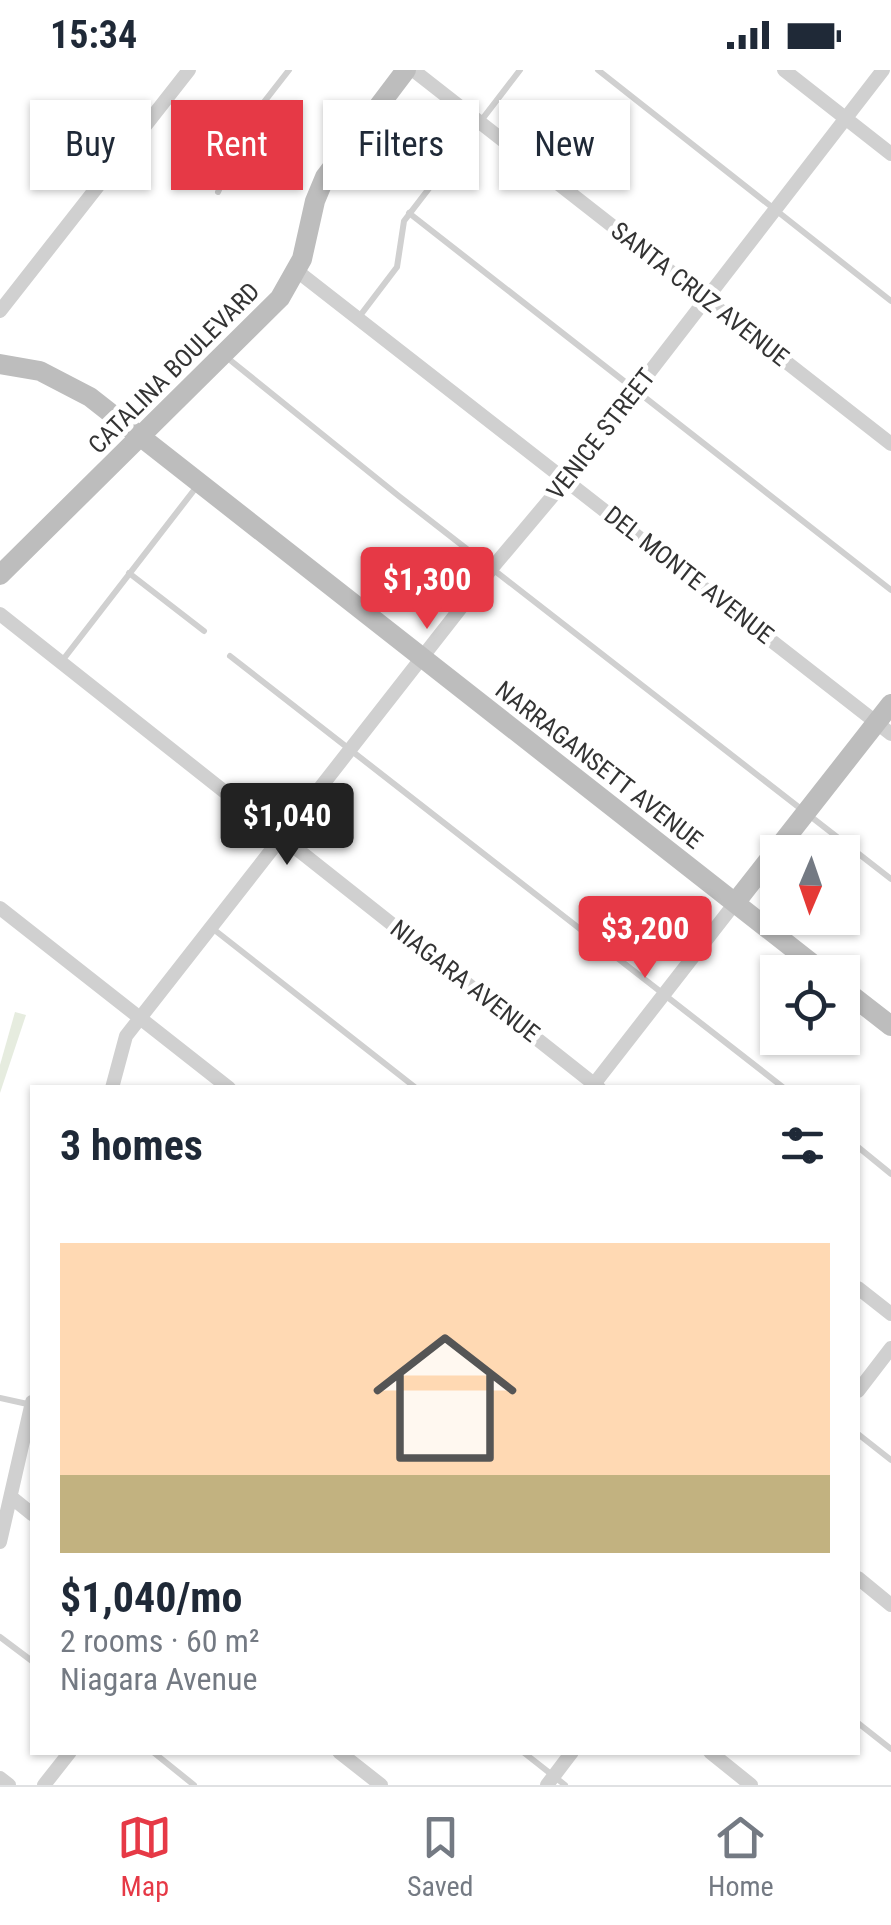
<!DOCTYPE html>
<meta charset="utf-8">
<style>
body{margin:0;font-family:"Roboto Condensed",sans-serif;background:#f2f2f3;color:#1f2937;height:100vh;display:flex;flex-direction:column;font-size:38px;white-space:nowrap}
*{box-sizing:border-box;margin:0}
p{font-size:32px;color:#747a83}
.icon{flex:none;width:55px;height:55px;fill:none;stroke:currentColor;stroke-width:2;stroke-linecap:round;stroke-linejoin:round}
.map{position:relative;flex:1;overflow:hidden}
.drawer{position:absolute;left:30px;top:1015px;width:830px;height:670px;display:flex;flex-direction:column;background:#fff;border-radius:0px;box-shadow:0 2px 8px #0004}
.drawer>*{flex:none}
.top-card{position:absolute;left:30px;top:30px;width:832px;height:90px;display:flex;gap:20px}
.needle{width:65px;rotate:182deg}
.buttons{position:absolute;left:760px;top:765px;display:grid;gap:20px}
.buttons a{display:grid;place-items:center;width:100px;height:100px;border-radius:0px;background:#fff;box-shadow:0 2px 8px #0004;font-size:50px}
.price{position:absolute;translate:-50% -85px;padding:0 22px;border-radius:10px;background:#e63946;color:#fff;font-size:32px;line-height:65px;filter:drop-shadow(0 2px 5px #0008)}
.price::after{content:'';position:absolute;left:50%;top:60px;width:30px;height:22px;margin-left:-15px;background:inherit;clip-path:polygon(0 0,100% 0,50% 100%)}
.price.selected{background:#222;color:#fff}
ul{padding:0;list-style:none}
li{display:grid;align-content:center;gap:20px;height:530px;padding:0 30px}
li span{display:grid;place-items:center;height:310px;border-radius:0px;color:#555}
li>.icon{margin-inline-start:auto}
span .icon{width:180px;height:180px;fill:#fffc;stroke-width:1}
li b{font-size:42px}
h2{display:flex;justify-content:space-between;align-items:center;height:120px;padding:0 30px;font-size:42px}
.pill{padding:0 35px;border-radius:0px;background:#fff;box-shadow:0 2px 8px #0004;font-size:35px;line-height:90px}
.pill.selected{background:#e63946;color:#fff}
.status{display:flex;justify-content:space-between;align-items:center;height:70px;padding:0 50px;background:#fff;direction:ltr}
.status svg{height:28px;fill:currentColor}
.dock{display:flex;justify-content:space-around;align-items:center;height:140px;border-top:2px solid #e0e1e3;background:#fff;font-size:28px;color:#747a83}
.dock a{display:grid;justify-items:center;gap:5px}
.dock .selected{color:#e63946}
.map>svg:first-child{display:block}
.green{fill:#e6ecdf}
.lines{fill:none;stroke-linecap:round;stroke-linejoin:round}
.lane{stroke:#d0d0d0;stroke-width:6}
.street{stroke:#d0d0d0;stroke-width:14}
.secondary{stroke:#bdbdbd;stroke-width:20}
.labels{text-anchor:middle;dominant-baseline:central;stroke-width:10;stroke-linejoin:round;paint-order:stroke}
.street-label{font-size:25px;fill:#333;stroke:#fff}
</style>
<div class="status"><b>15:34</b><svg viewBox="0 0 49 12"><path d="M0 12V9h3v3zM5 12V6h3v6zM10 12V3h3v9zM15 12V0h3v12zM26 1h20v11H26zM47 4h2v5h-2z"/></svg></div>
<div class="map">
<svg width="891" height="1715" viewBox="0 0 891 1715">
<rect width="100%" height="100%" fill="#fff"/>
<path class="green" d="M15,942L26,945L0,1023V995Z"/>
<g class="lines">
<path class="lane" d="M598,0L891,231
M218,122L250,50L289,0
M409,143L891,520
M359,247L397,197L404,151L520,0
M225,286L400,427L891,809
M129,503L204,561
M230,586L784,1018
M62,591L198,415
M212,858L416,1018
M858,1077L891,1104
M0,1328L32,1335
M858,1364L891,1390
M0,1567L32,1591
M858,1653L891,1679
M153,1682L194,1715
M523,1682L565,1715"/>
<path class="street" d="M413,0L891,374
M784,0L891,84
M297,201L891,664
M0,241L189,0
M0,544L599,1018
M0,838L229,1018
M112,1018L126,966L492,498L567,409L883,0
M591,1018L735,833
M858,1218L891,1244
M858,1321L891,1278
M11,1427L32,1444
M0,1472L32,1332
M858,1508L891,1535
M339,1682L381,1715
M710,1682L751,1715
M0,1708L9,1715
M44,1715L70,1682
M547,1715L572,1682"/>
<path class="secondary" d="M0,294L40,301L90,327L823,902
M0,505L280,228L302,189L315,131L325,107L406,0
M735,833L891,634
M842,918L891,956"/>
</g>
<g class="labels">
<g class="street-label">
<text transform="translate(700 224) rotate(38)">SANTA CRUZ AVENUE</text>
<text transform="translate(174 298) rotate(-45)">CATALINA BOULEVARD</text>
<text transform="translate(601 364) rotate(-52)">VENICE STREET</text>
<text transform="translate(689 505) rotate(38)">DEL MONTE AVENUE</text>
<text transform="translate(599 695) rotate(38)">NARRAGANSETT AVENUE</text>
<text transform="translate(465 911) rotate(38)">NIAGARA AVENUE</text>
</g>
</g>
</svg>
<div class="buttons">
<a><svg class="needle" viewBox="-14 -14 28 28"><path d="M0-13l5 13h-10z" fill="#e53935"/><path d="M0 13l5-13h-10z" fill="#747a83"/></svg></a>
<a><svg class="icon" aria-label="locate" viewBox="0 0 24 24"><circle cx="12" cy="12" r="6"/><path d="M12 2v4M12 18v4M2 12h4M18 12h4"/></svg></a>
</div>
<b class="price" style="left:427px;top:562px">$1,300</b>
<b class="price selected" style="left:287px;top:798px">$1,040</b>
<b class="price" style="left:645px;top:911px">$3,200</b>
<div class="top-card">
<a class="pill">Buy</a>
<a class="pill selected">Rent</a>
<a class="pill">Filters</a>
<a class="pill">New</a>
</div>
<section class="drawer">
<h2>3 homes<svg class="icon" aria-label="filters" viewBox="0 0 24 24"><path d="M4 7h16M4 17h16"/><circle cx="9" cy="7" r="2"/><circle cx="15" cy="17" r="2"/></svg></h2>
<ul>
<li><span style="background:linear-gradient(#ffd9b3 75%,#c2b280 0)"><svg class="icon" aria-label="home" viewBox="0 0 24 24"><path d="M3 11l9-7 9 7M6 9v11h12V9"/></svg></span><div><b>$1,040/mo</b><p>2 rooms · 60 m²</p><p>Niagara Avenue</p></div></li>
</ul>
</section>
</div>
<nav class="dock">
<a class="selected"><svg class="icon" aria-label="map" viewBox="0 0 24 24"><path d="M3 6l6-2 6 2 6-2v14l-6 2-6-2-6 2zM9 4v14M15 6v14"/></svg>Map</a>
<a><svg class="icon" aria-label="saved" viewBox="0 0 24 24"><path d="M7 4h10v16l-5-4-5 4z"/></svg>Saved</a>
<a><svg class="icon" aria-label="home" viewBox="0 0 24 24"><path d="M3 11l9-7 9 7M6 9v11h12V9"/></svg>Home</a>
</nav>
